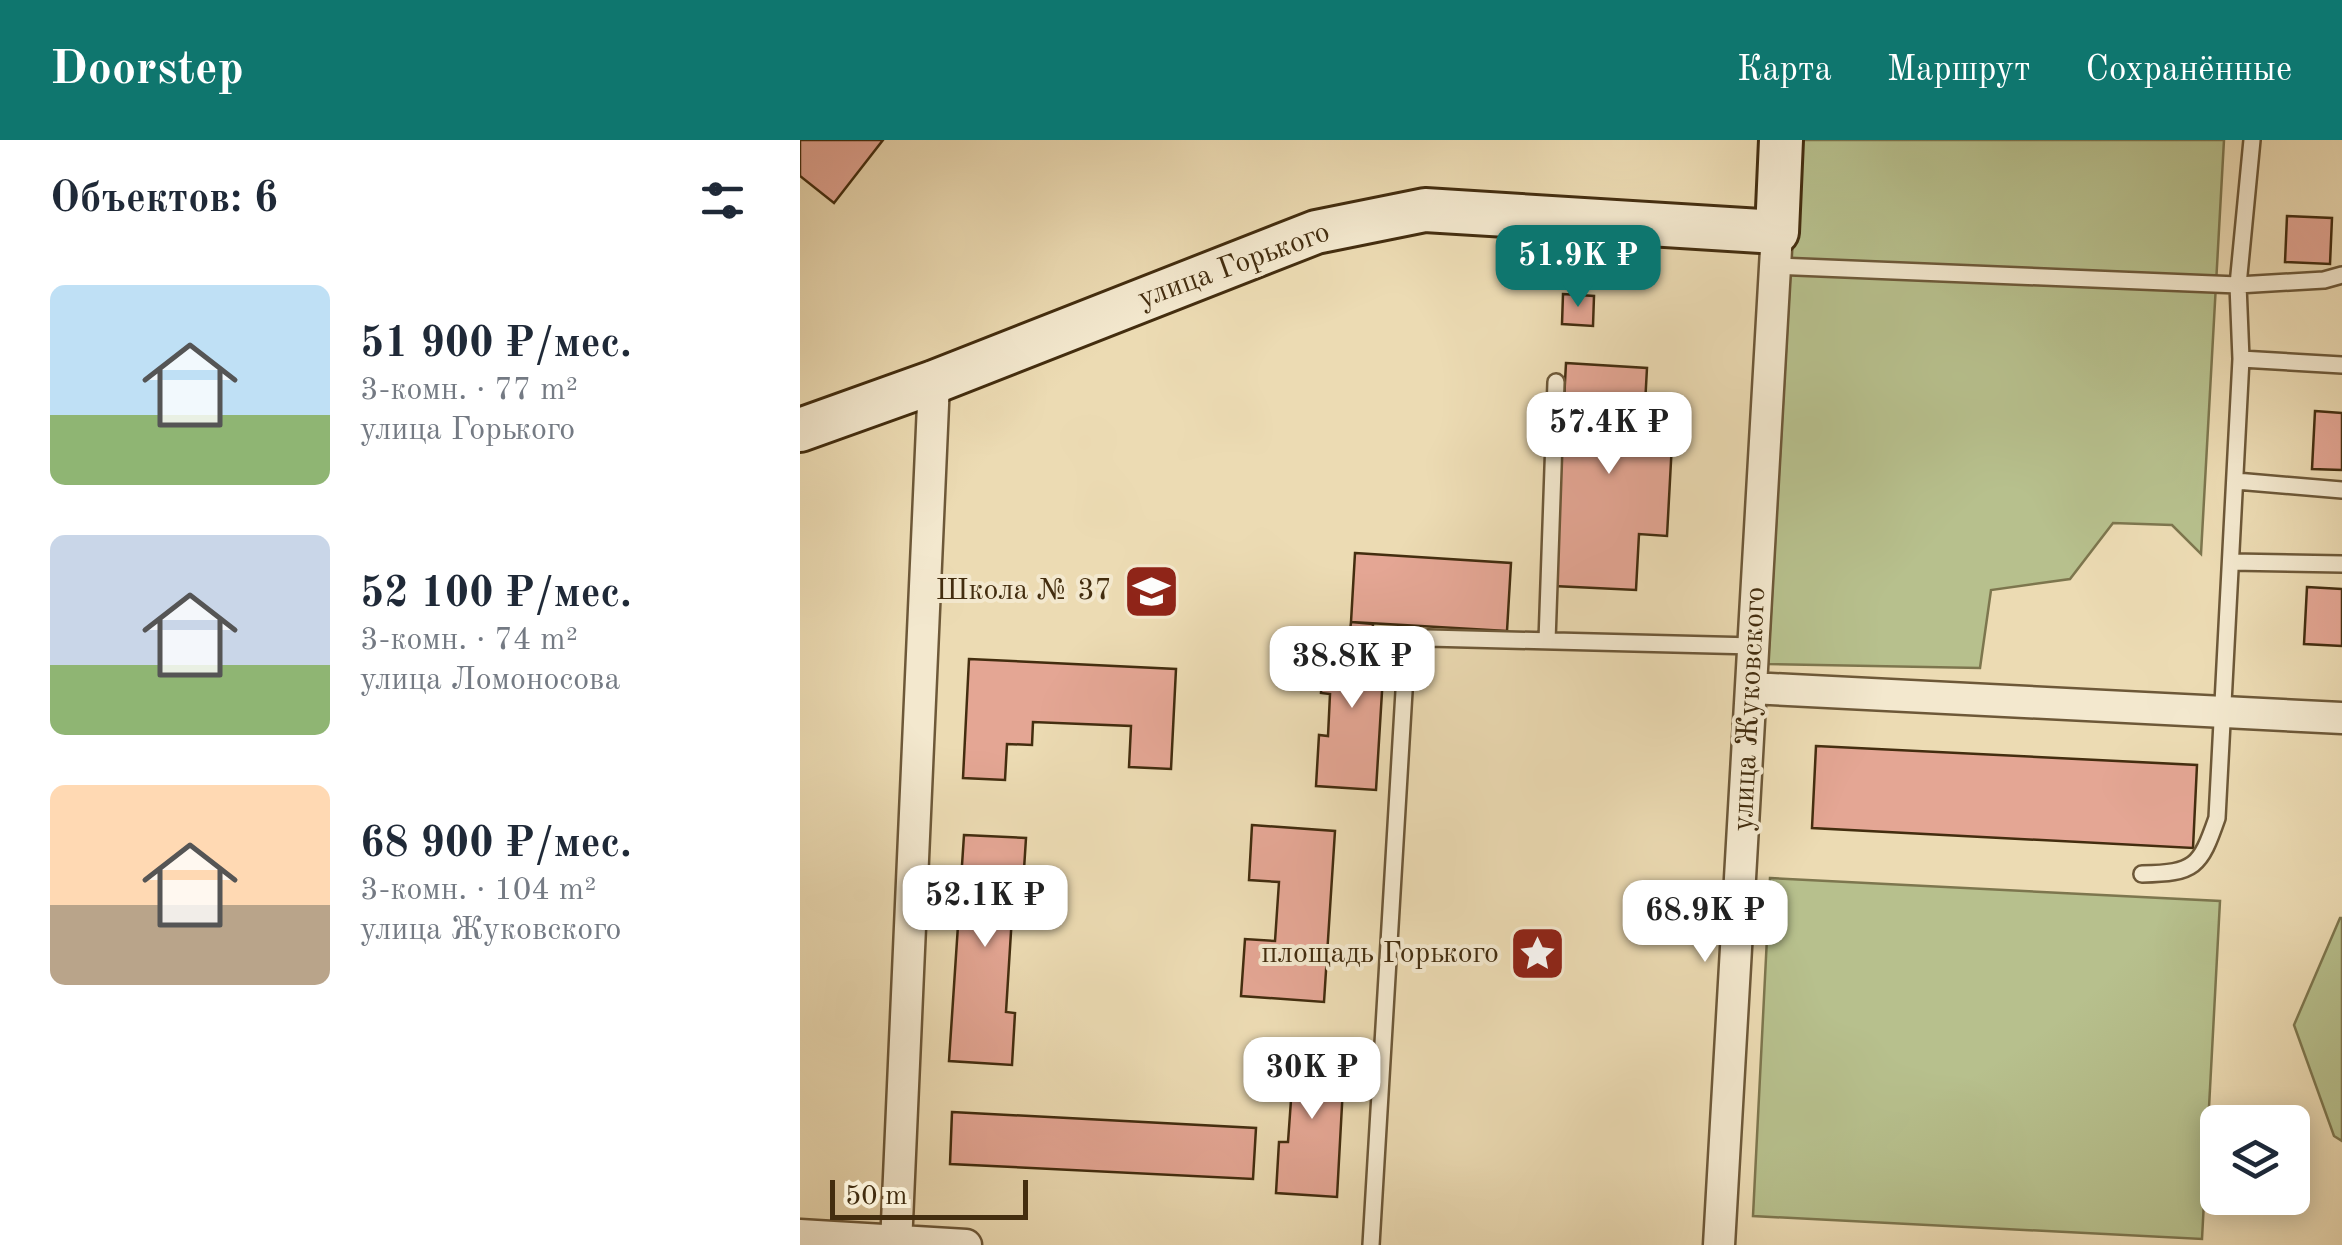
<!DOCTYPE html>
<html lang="ru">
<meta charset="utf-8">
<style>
body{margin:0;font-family:"Old Standard TT",serif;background:#f2f2f3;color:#1f2937;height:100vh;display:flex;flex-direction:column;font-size:38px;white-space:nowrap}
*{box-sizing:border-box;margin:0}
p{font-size:32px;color:#747a83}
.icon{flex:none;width:55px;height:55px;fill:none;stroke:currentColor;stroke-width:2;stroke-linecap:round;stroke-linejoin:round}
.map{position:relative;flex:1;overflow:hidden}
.drawer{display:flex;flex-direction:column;background:#fff;width:800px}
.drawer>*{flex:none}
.tools{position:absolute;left:1400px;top:965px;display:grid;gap:20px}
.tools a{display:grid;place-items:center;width:110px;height:110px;border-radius:15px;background:#fff;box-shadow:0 5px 25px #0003;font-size:50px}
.scale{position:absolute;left:30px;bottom:25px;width:198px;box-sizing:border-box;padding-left:10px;border:5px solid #432d0f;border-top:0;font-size:28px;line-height:35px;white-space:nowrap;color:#432d0f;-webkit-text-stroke:8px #f3e8ce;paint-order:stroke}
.price{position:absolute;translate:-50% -85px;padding:0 22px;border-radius:20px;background:#fff;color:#222;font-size:32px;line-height:65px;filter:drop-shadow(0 2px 5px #0008)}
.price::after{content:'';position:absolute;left:50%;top:60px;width:30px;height:22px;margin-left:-15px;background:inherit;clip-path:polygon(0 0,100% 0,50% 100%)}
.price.current{background:#0f766e;color:#fff}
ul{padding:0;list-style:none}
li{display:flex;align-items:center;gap:30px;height:250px;padding:0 50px}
li span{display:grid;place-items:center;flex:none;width:280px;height:200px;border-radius:15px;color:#555}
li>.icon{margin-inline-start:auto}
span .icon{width:120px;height:120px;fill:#fffc;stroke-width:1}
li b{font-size:42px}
h2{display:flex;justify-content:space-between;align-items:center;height:120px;padding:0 50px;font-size:42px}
header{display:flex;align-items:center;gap:60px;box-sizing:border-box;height:140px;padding:0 50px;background:#0f766e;color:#fff}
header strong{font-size:48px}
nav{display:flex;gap:55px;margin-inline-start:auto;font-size:35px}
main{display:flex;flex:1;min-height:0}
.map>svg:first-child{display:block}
.green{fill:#b7c08d;stroke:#7d764e;stroke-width:2.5}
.building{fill:#e4a694;stroke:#432d0f;stroke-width:2.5}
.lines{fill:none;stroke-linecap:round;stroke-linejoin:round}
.lane-casing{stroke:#6d5838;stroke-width:20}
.street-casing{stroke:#6d5838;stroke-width:35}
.secondary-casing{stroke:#432d0f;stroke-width:48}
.lane{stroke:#f3e8ce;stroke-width:15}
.street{stroke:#f3e8ce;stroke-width:30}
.secondary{stroke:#f3e8ce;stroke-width:42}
.labels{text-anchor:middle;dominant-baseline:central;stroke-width:8;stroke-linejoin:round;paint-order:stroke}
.street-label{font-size:30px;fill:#432d0f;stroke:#f3e8ce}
.poi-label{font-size:30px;fill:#432d0f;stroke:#f3e8ce;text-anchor:end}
</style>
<header>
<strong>Doorstep</strong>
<nav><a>Карта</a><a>Маршрут</a><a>Сохранённые</a></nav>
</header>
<main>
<section class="drawer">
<h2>Объектов: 6<svg class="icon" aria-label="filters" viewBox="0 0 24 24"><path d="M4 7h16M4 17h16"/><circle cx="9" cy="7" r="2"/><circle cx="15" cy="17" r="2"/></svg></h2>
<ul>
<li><span style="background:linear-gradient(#bfe0f5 65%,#8fb573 0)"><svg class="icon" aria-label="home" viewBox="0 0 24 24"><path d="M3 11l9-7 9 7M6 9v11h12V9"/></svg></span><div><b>51 900 ₽/мес.</b><p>3-комн. · 77 m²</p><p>улица Горького</p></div></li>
<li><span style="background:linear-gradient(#c9d6e8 65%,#8fb573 0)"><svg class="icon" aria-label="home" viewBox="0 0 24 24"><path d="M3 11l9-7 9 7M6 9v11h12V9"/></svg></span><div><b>52 100 ₽/мес.</b><p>3-комн. · 74 m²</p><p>улица Ломоносова</p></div></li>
<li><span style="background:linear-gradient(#ffd9b3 60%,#b9a48a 0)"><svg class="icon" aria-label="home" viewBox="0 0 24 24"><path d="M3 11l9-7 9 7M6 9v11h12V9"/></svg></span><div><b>68 900 ₽/мес.</b><p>3-комн. · 104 m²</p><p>улица Жуковского</p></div></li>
</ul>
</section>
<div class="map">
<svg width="1542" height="1105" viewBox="0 0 1542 1105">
<rect width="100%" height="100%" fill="#ecdbb3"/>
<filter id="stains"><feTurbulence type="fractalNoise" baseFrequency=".002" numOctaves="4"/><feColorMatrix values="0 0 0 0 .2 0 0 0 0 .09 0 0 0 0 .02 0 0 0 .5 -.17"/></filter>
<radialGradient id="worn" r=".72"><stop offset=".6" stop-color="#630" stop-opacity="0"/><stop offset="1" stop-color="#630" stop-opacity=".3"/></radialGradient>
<path class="green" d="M998,0H1424L1401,414L1372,385L1313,383L1270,439L1191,450L1180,528L968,524Z
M970,738L1420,761L1402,1099L953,1076Z
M1540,778H1542V1001L1534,996L1494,885Z"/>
<path class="building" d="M0,0H83L34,63L0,36Z
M1487,76L1532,78L1530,124L1485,122Z
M763,154L794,156L793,186L762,184Z
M766,223L847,228L844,283L873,284L867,396L839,394L836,450L754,446Z
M1515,271L1542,273V330L1512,329Z
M555,413L711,423L707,491L551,482Z
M1507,447L1542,449V506L1504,504Z
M551,482L573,484L572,502L585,503L576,650L516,646L519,595L528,596L530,554L521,553L524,500L549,501Z
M169,519L376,529L371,629L329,627L331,586L233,582L232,605L207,604L205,640L163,638Z
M1016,606L1397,625L1393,708L1012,688Z
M452,685L535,691L524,862L441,856L445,799L475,801L479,742L449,740Z
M164,695L226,698L223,745L214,744L206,872L215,873L212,925L149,921Z
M484,906L545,910L537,1057L476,1053L479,1002H488L491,960H481Z
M152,972L456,988L453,1039L150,1024Z"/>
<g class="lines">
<defs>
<path id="lane" d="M975,126L1438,145L1524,140L1542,135
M1441,219L1542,225
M1436,341L1542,350
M1431,422L1542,424
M747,501L756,242
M1342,734C1395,733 1400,727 1417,678L1441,219L1438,145L1452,0
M571,1105L606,518L613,504L628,498L954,506"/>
<path id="street" d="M951,548L1542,578
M0,1095L166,1105
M96,1105L134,242
M919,1105L977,92"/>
<path id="secondary" d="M0,290L134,242L516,92L625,70L977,92L981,0"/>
</defs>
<use href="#lane" class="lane-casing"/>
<use href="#street" class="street-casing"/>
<use href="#secondary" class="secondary-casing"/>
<use href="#lane" class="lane"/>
<use href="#street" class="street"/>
<use href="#secondary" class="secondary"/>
</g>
<defs>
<symbol id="school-square" viewBox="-11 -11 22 22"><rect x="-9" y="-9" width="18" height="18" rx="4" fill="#8f2418" stroke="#f3e8ce"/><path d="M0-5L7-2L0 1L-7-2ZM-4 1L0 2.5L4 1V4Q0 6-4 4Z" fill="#fff"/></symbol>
<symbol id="sight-square" viewBox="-11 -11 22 22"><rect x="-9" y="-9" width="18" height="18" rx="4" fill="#8f2418" stroke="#f3e8ce"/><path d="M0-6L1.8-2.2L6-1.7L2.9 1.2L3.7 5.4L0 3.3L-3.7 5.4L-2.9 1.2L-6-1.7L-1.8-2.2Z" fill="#fff"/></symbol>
</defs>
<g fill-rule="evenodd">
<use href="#school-square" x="320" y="420" width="63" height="63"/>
<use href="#sight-square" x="706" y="782" width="63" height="63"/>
</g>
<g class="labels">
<g class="street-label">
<text transform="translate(434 126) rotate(-20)">улица Горького</text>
<text transform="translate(950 569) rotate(-87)">улица Жуковского</text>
</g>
<g class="poi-label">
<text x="312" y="451">Школа № 37</text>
<text x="699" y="814">площадь Горького</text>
</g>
</g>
<rect width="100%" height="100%" filter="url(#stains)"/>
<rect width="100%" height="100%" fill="url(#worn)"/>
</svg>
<div class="tools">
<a><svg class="icon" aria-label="layers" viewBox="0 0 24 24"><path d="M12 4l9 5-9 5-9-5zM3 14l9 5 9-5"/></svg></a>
</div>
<div class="scale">50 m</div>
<b class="price current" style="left:778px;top:170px">51.9K ₽</b>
<b class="price" style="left:809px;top:337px">57.4K ₽</b>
<b class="price" style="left:552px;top:571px">38.8K ₽</b>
<b class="price" style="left:185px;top:810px">52.1K ₽</b>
<b class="price" style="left:905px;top:825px">68.9K ₽</b>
<b class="price" style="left:512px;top:982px">30K ₽</b>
</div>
</main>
